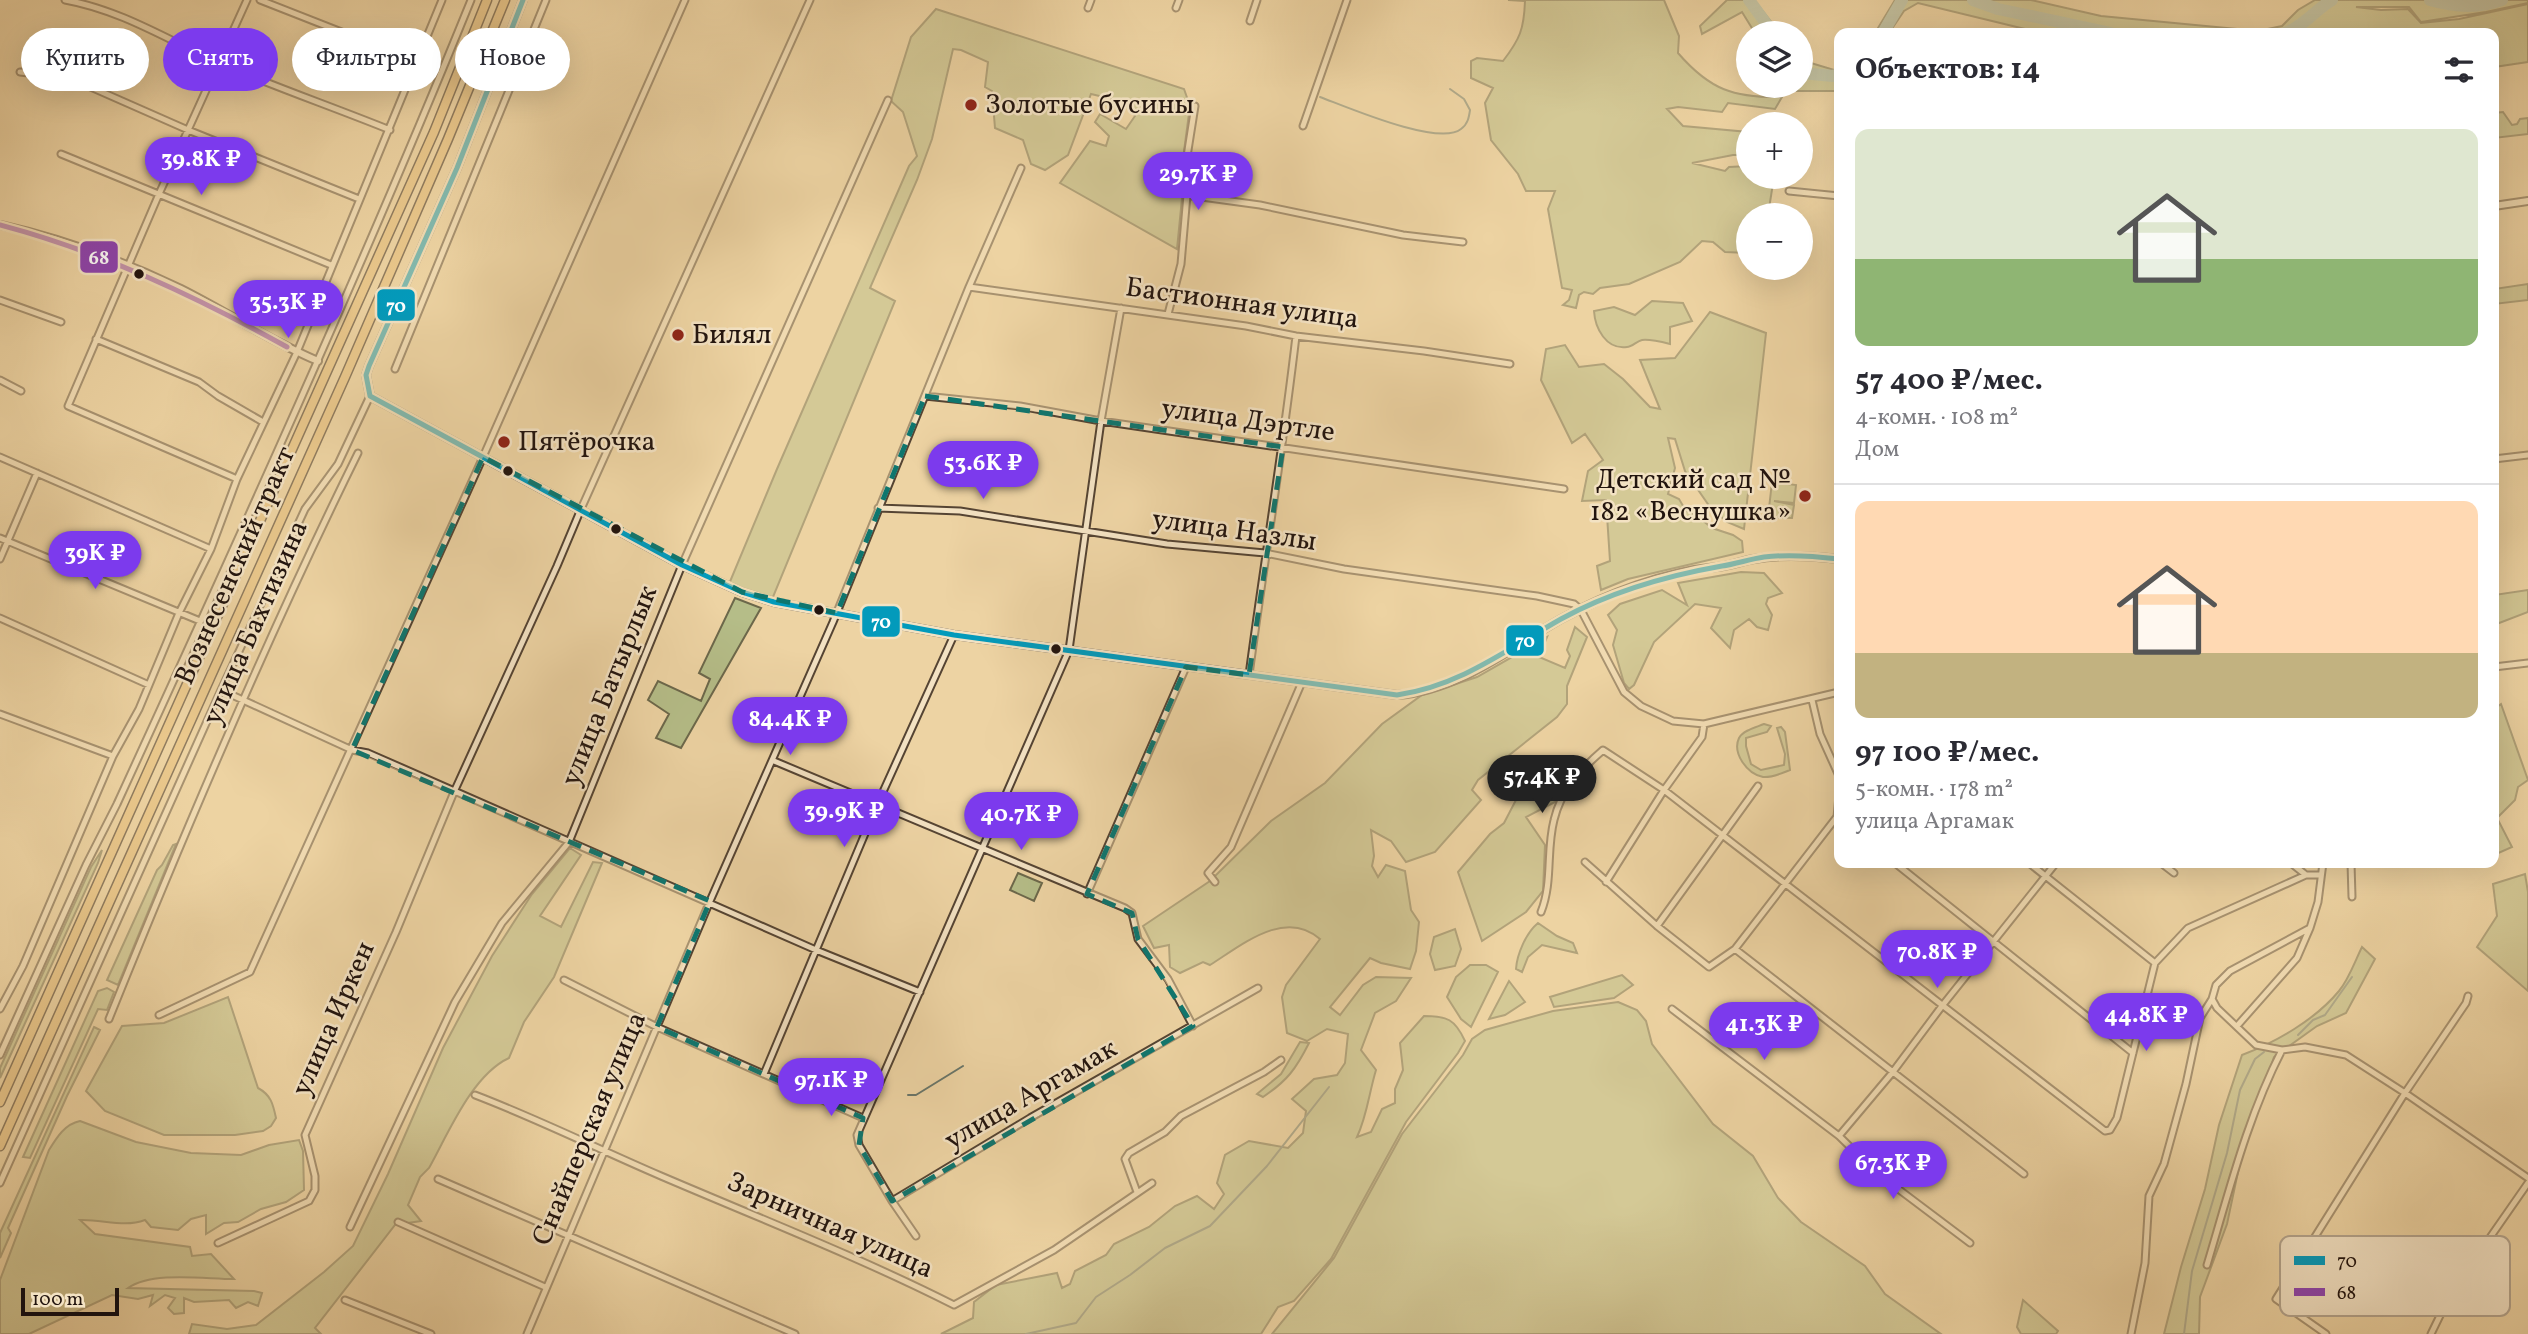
<!DOCTYPE html>
<html lang="ru">
<meta charset="utf-8">
<style>
body{margin:0;font-family:Vollkorn,serif;background:#f7f7f7;color:#2b2b33;height:100vh;display:flex;flex-direction:column;font-size:26px;white-space:nowrap}
*{box-sizing:border-box;margin:0}
p{font-size:23px;color:#7c7c81}
.icon{flex:none;width:38px;height:38px;fill:none;stroke:currentColor;stroke-width:2;stroke-linecap:round;stroke-linejoin:round}
.map{position:relative;flex:1;overflow:hidden}
.panel{position:absolute;left:1834px;top:28px;width:665px;height:840px;display:flex;flex-direction:column;background:#fff;border-radius:14px;box-shadow:0 7px 28px #0002}
.panel>*{flex:none}
.banner{position:absolute;left:21px;top:28px;width:665px;height:63px;display:flex;gap:14px}
.controls{position:absolute;left:1736px;top:21px;display:grid;gap:14px}
.controls a{display:grid;place-items:center;width:77px;height:77px;border-radius:50%;background:#fff;box-shadow:0 7px 28px #0002;font-size:35px}
.scale{position:absolute;left:21px;bottom:18px;width:98px;box-sizing:border-box;padding-left:7px;border:4px solid #22140e;border-top:0;font-size:19px;line-height:24px;white-space:nowrap;color:#22140e;-webkit-text-stroke:5px #f3e2c3;paint-order:stroke}
.price{position:absolute;translate:-50% -60px;padding:0 16px;border-radius:24px;background:#7c3aed;color:#fff;font-size:23px;line-height:46px;filter:drop-shadow(0 2px 4px #0008)}
.price::after{content:'';position:absolute;left:50%;top:42px;width:21px;height:16px;margin-left:-10px;background:inherit;clip-path:polygon(0 0,100% 0,50% 100%)}
.price.on{background:#222;color:#fff}
ul{padding:0;list-style:none}
li{display:grid;align-content:center;gap:14px;height:371px;padding:0 21px}
li+li{border-top:2px solid #e1e1e2}
li span{display:grid;place-items:center;height:217px;border-radius:14px;color:#555}
li>.icon{margin-inline-start:auto}
span .icon{width:126px;height:126px;fill:#fffc;stroke-width:1}
li b{font-size:30px}
h2{display:flex;justify-content:space-between;align-items:center;height:84px;padding:0 21px;font-size:30px}
.chip{padding:0 24px;border-radius:32px;background:#fff;box-shadow:0 7px 28px #0002;font-size:24px;line-height:63px}
.chip.on{background:#7c3aed;color:#fff}
.map>svg:first-child{display:block}
.green{fill:#b5bd88;stroke:#6c684b;stroke-width:2}
.lines{fill:none;stroke-linecap:round;stroke-linejoin:round}
.stream{stroke:#69766a;stroke-width:2}
.river{stroke:#99b7a8;stroke-width:12}
.minor-casing{stroke:#543;stroke-width:9}
.tertiary-casing{stroke:#543;stroke-width:10}
.primary-casing{stroke:#22140e;stroke-width:11}
.minor{stroke:#f3e2c3;stroke-width:5}
.tertiary{stroke:#f3e2c3;stroke-width:6}
.primary{stroke:#e6ba72;stroke-width:8}
.bus-1-casing{stroke:#f3e2c3;stroke-width:10}
.bus-2-casing{stroke:#f3e2c3;stroke-width:10}
.bus-1{stroke:#039abb;stroke-width:5}
.bus-2{stroke:#8e44ad;stroke-width:5}
.marked{fill:none;stroke:#0f766e;stroke-width:5;stroke-dasharray:14 9;stroke-linejoin:round}
.poi-dot{fill:#8f2418;stroke:#f3e2c3;stroke-width:2.5}
.bus-dot{fill:#22140e;stroke:#f3e2c3;stroke-width:2.5}
.labels{text-anchor:middle;dominant-baseline:central;stroke-width:5;stroke-linejoin:round;paint-order:stroke}
.poi-label{font-size:28px;fill:#22140e;stroke:#f3e2c3;text-anchor:start}
.street-label{font-size:28px;fill:#22140e;stroke:#f3e2c3}
.key{fill:#f3e2c3;stroke:#b4a48d;stroke-width:2}
.key-label{font-size:19px;fill:#22140e}
.line-badge{stroke:#f3e2c3;stroke-width:2.5}
.badge-label{font-size:19px;text-anchor:middle;font-weight:bold;fill:#fff}
</style>
<div class="map">
<svg width="2528" height="1334" viewBox="0 0 2528 1334">
<rect width="100%" height="100%" fill="#edd3a3"/>
<filter id="stains"><feTurbulence type="fractalNoise" baseFrequency=".00286" numOctaves="4"/><feColorMatrix values="0 0 0 0 .2 0 0 0 0 .09 0 0 0 0 .02 0 0 0 .5 -.17"/></filter>
<radialGradient id="worn" r=".72"><stop offset=".6" stop-color="#630" stop-opacity="0"/><stop offset="1" stop-color="#630" stop-opacity=".3"/></radialGradient>
<path class="green" d="M1508,0H1664L1679,36L1678,53C1710,90 1734,98 1782,97L1775,109L1728,103L1722,112L1678,107L1667,109L1683,126L1748,132V155H1733L1692,163L1725,171L1729,167L1748,166V177H1774L1768,215H1748V253L1725,252L1713,242L1702,241L1680,262L1629,284L1600,288L1593,294L1584,292L1579,295L1576,308L1563,305L1569,300L1572,290L1562,288L1548,209L1555,191H1526L1518,174L1491,140L1485,103L1493,88L1471,78V61L1477,58L1503,61C1520,39 1524,29 1525,1Z
M1727,0H1754L1780,33H1755L1742,12L1702,34L1700,26Z
M1895,0H2031L2101,16L2258,31L2282,26L2298,10L2315,0H2528V3L2486,12L2421,22L2409,7H2356L2381,10L2408,9L2421,23L2459,19L2528,4V62L2494,67V33H2034L2029,30L1918,3L1904,11L1889,33H1875Z
M936,9L1184,89L1190,106L1179,189L1182,198L1177,249L1060,183L1090,141L1106,146L1109,136L1095,122L1100,114L1126,129L1135,116L1129,103L1091,94L1068,155L1045,170L1031,164L1023,140L995,128L992,91L985,87L988,62L961,50L953,49L932,139L917,180L870,288L895,301L773,597L762,596L729,584L777,469L909,166L917,156L903,112L891,101L911,37Z
M1801,60L1834,70L1839,68V91H1793L1787,86H1801Z
M2503,112L2512,125L2517,124L2520,119L2528,118V134L2494,138V113Z
M2528,284V300L2494,304V289Z
M1652,301L1683,303L1692,321L1670,327V344C1662,342 1650,339 1642,340C1637,341 1632,347 1627,347C1606,350 1595,328 1594,311L1614,307L1635,315Z
M1710,312L1766,333L1744,529L1727,522L1710,507L1685,471L1675,439L1668,438L1675,468L1668,494L1679,499L1686,511L1696,515L1712,528L1733,535L1742,541L1743,552L1628,579L1601,590L1597,566L1610,561L1606,500L1582,501L1588,471L1603,460L1585,434L1572,443L1541,380L1546,349L1565,345L1579,367L1604,364L1623,379L1650,407L1660,409L1640,360L1675,358Z
M1772,482L1796,485L1794,503L1774,501L1794,505L1792,518L1768,517Z
M1741,572L1764,573L1782,593L1768,598L1766,604L1772,615L1768,630L1757,627L1749,619L1734,630L1730,648L1711,628L1721,608L1695,604L1654,642L1634,685L1629,689L1624,683L1613,645L1617,630L1608,615L1620,604L1662,590L1687,605L1678,583Z
M2528,590V612L2494,625V595Z
M735,598L761,608L681,748L656,738L669,714L648,700L658,681L701,701L710,679L699,673Z
M1575,627L1587,637L1567,686V704L1557,717L1478,780L1472,790L1481,800L1435,852L1406,862L1391,841L1371,830L1374,856L1372,866L1378,877L1386,865L1405,871L1411,910L1419,922L1416,951L1410,969L1381,963L1370,958L1330,1007L1340,1015L1363,985L1376,977L1411,978L1396,1001L1375,1013L1361,1050L1376,1070C1369,1093 1367,1116 1357,1137L1371,1132L1382,1109L1395,1103V1089L1403,1070L1400,1043L1424,1016C1447,1016 1455,1019 1465,1041L1458,1053L1406,1122L1331,1259L1294,1301L1278,1307L1261,1334H941L973,1318L974,1302L996,1285L1057,1273L1062,1288L1070,1284L1075,1271L1106,1255L1114,1244L1149,1227L1175,1206L1197,1196L1214,1209L1224,1194L1217,1183L1225,1155L1249,1141L1288,1148L1303,1133L1306,1111L1292,1099L1314,1079L1337,1075L1345,1063L1348,1034L1327,1029L1307,1041L1287,1033L1282,997L1286,985L1320,939C1285,908 1242,945 1210,965L1203,962L1180,973L1170,967L1169,945L1154,948L1143,926L1210,881L1271,821L1325,783L1382,724L1422,695L1477,677L1547,637L1539,657L1565,668L1570,656L1567,650Z
M2501,704L2528,780L2518,787L2515,800L2497,818L2512,847L2494,855V728L2497,727V707Z
M1764,724L1771,726L1767,732L1746,738V746L1751,764L1761,770L1784,765L1785,754L1777,728L1781,727L1785,732L1790,770C1782,773 1772,778 1763,777C1747,774 1732,753 1739,738C1743,730 1757,727 1764,724Z
M1559,771H1567L1555,802L1526,817L1545,845L1543,891L1526,912L1482,941L1458,872L1490,834L1504,823L1517,798Z
M176,844L118,985L107,980L157,870L162,865L173,845Z
M570,848L581,855L540,916L561,927L593,862L602,863L554,977L524,1022L509,1058C472,1075 448,1134 429,1168L420,1177L408,1205L421,1221L395,1225L315,1328L321,1334H189L192,1324L227,1329L256,1325L324,1272L353,1246L388,1174L443,1048L492,956L532,894Z
M102,850L98,863L0,1078V1068L91,867Z
M1018,873L1042,883L1034,901L1010,890Z
M2525,874L2528,892V991L2477,947L2497,916L2493,884Z
M1538,923L1557,936L1573,943L1577,953L1542,945L1528,957L1522,972L1516,969C1517,954 1526,933 1538,923Z
M1455,929L1461,949L1455,966L1435,970L1430,954L1434,937Z
M2362,947L2375,959L2346,1013L2317,1026L2274,1057L2242,1153L2227,1224L2200,1297L2199,1334H2164L2181,1267L2205,1189L2219,1125L2242,1055C2276,1042 2315,1020 2339,991C2349,979 2355,961 2362,947Z
M1470,965H1486L1498,972L1471,1027L1461,1019L1447,997L1456,977Z
M1622,975L1633,985L1614,998L1554,1007L1550,997Z
M1509,981L1525,1002L1505,1015L1489,1019Z
M107,988L114,992L107,1010L98,1009L30,1158L23,1157L98,991Z
M228,997L258,1088C271,1095 273,1104 276,1118L271,1126L263,1131L235,1135H164L105,1111L86,1091L122,1026L164,1023Z
M1618,1002L1637,1010L1646,1021L1652,1044L1713,1124L1753,1156L1778,1198L1801,1222L1865,1266L1885,1294L1941,1334H1272L1334,1258L1402,1134L1463,1055L1472,1039L1485,1030L1553,1011Z
M94,1027L100,1030L67,1096L8,1228L11,1233L0,1258V1233Z
M1300,1042L1309,1043C1296,1069 1287,1081 1263,1097L1257,1094L1281,1074Z
M80,1121L136,1142L191,1153L241,1155L269,1145L299,1140L303,1151L304,1190L286,1202L261,1209L238,1222L224,1223L206,1234V1215L191,1219L178,1230L151,1227L145,1220C124,1228 102,1219 80,1220L95,1234L190,1247L192,1256L211,1254L234,1279C204,1279 153,1271 128,1288L254,1291L262,1293L258,1306L248,1302L236,1308L229,1300L194,1302L184,1298V1313L174,1314L168,1308L175,1298L165,1295L150,1306L153,1295L138,1299L112,1295L29,1334H0V1280L49,1150C57,1137 65,1124 80,1121Z
M2023,1300L2058,1331L2056,1334H2021L2017,1327Z"/>
<g class="lines">
<path class="stream" d="M1320,97C1347,107 1439,147 1461,129C1468,124 1469,117 1470,110L1464,99L1450,89
M2298,1035L2313,1020L2325,1015L2352,977
M908,1095H916L963,1066
M1026,1334L1076,1323L1096,1297L1130,1275L1165,1248L1210,1226L1267,1166L1329,1087
M2184,1334L2192,1271L2227,1153L2240,1090L2255,1059L2264,1052"/>
<path class="river" d="M1749,0L1773,33
M1973,0L1998,9L2111,33
M2430,0C2454,7 2478,9 2502,0
M1883,33L1902,0
M2285,33C2302,28 2316,9 2332,0
M1801,73L1833,76L1839,74"/>
<defs>
<path id="minor" d="M65,0C121,10 168,40 219,63C275,87 333,107 390,130
M260,0L418,62
M1088,8L1091,0
M1176,8L1179,0
M1250,21L1257,0
M20,72L70,78L188,130L359,199
M1303,126L1347,0
M61,154L331,265
M1789,191L1839,196
M1187,195L1260,205L1403,235L1463,242
M969,287L1246,326L1296,336L1424,351L1510,364
M0,300L61,322
M1168,314L1181,264L1187,195L1182,188L1195,106
M96,339L199,382L218,396L263,422
M395,369L546,0
M0,380L21,391
M925,396L1020,406L1101,421L1564,489
M0,457L211,549
M2494,459L2528,455
M237,479L68,406L159,194L247,0
M878,508L960,511L1167,544L1265,553L1344,569L1537,596L1574,604L1581,610L1624,692L1641,706L1673,721L1704,724L1839,692
M0,538L200,621
M0,559L37,473
M0,618L149,685
M2494,667L2528,663
M1249,675C1264,562 1283,449 1296,336
M221,690L352,750L368,753L816,950L920,992
M1812,700L1820,734L1839,776V785
M0,714L113,756
M774,761L1125,908L1132,913L1138,939L1168,979L1193,1026
M1837,817L1839,796
M1585,862L1657,926L1709,967L1735,949L1839,814
M1895,863L2133,1053
M2029,863L2155,963L2188,928L2306,875H2320
M2161,863L2174,873
M2291,863L2306,875
M2351,863L2352,897
M1215,882L1208,873L1231,847L1302,682
M1606,882L1664,790L1702,737L1704,724
M1087,894L1186,667
M1541,912C1553,882 1546,851 1554,820C1561,790 1580,770 1603,750L1664,790L2105,1131L2110,1130L2117,1118L2155,963
M1657,926L1758,786
M1735,949L2024,1174
M564,980L657,1027L863,1118
M2212,999L2217,1008L2256,1045L2282,1050L2305,1047L2346,1055L2405,1093L2528,1178
M0,1009L23,966L113,756L139,709L179,613L211,549L237,479L297,352L442,0
M1672,1009L1839,1136L1877,1173L1970,1243
M159,1015L250,972L483,457L685,0
M109,1019C186,828 267,637 358,453
M2237,1026L2297,958L2310,928
M0,1055L86,865L117,804C239,538 361,271 471,0
M764,1074L877,805L954,635
M475,1095C538,1119 598,1149 661,1176C759,1218 859,1257 954,1305L1054,1250L1152,1183
M1839,1136L1892,1073L1942,1006L2056,863
M438,1179L795,1334
M0,1183L221,690L305,509L338,464L370,396
M1137,1192L1125,1159L1129,1153L1165,1132L1181,1116L1264,1072L1281,1060
M892,1201L1030,1118L1258,988
M398,1222L545,1287
M350,1227L455,1002L502,923L569,842L682,565L888,100
M916,1236L892,1201L859,1145L857,1135L1069,650L1101,421L1121,308
M218,1243L309,1201L315,1190V1176L305,1135L396,932L454,792L557,566L581,509L810,0
M2207,1265C2229,1192 2247,1118 2282,1050
M345,1300L431,1334
M527,1334L710,901L833,622L969,287L1021,168
M2131,1334L2145,1263L2149,1196L2164,1164L2186,1084L2200,1018L2212,999L2216,985L2230,971L2310,928L2318,902L2323,863
M2326,1334L2276,1299L2405,1093L2466,1003L2468,996
M2431,1334L2450,1295L2528,1183"/>
<path id="tertiary" d="M523,0L457,168L369,366L366,375L370,396L682,565L742,592L774,602L954,635L1397,695C1458,691 1510,648 1561,619C1607,594 1664,572 1717,567C1729,566 1742,561 1754,559C1780,554 1813,556 1839,559
M2494,206L2528,201
M0,225C63,239 123,261 181,289C227,312 270,341 318,361"/>
<path id="primary" d="M0,1102L434,132L487,0
M0,1146L345,377L448,139L505,0"/>
</defs>
<use href="#minor" class="minor-casing"/>
<use href="#tertiary" class="tertiary-casing"/>
<use href="#primary" class="primary-casing"/>
<use href="#minor" class="minor"/>
<use href="#tertiary" class="tertiary"/>
<use href="#primary" class="primary"/>
<defs>
<path id="bus-1" d="M523,0L457,168L369,366L366,375L370,396L682,565L742,592L774,602L954,635L1397,695C1460,686 1506,650 1561,619C1612,591 1665,576 1722,566C1736,564 1750,559 1764,557C1789,554 1814,556 1839,559"/>
<path id="bus-2" d="M0,225C102,252 195,296 287,347"/>
</defs>
<use href="#bus-1" class="bus-1-casing"/>
<use href="#bus-2" class="bus-2-casing"/>
<use href="#bus-1" class="bus-1"/>
<use href="#bus-2" class="bus-2"/>
</g>
<path d="M0 0H2528V1334H0ZM925,396L1283,447L1249,675L1186,667L1087,894L1132,913L1138,939L1193,1026L892,1201L859,1145L863,1118L657,1027L710,901L352,750L483,457L742,592L837,613Z" fill="#edd3a3" fill-opacity=".55" fill-rule="evenodd"/>
<path class="marked" d="M925,396L1283,447L1249,675L1186,667L1087,894L1132,913L1138,939L1193,1026L892,1201L859,1145L863,1118L657,1027L710,901L352,750L483,457L742,592L837,613Z"/>
<g class="poi-dot">
<circle cx="971" cy="105" r="7"/>
<circle cx="678" cy="335" r="7"/>
<circle cx="504" cy="442" r="7"/>
<circle cx="1805" cy="496" r="7"/>
</g>
<g class="bus-dot">
<circle cx="139" cy="274" r="6"/>
<circle cx="508" cy="471" r="6"/>
<circle cx="616" cy="529" r="6"/>
<circle cx="819" cy="610" r="6"/>
<circle cx="1056" cy="649" r="6"/>
</g>
<g class="labels">
<g class="poi-label">
<text x="985" y="105">Золотые бусины</text>
<text x="692" y="335">Билял</text>
<text x="518" y="442">Пятёрочка</text>
<text x="1791" y="480" text-anchor="end">Детский сад №<tspan x="1791" dy="32">182 «Веснушка»</tspan></text>
</g>
<g class="street-label">
<text transform="translate(1242 304) rotate(8)">Бастионная улица</text>
<text transform="translate(1248 421) rotate(8)">улица Дэртле</text>
<text transform="translate(1234 531) rotate(8)">улица Назлы</text>
<text transform="translate(236 566) rotate(-66)">Вознесенский тракт</text>
<text transform="translate(256 623) rotate(-66)">улица Бахтизина</text>
<text transform="translate(610 686) rotate(-68)">улица Батырлык</text>
<text transform="translate(334 1019) rotate(-66)">улица Иркен</text>
<text transform="translate(1031 1095) rotate(-30)">улица Аргамак</text>
<text transform="translate(590 1129) rotate(-67)">Снайперская улица</text>
<text transform="translate(830 1226) rotate(24)">Зарничная улица</text>
</g>
</g>
<rect x="2280" y="1236" width="230" height="80" rx="10" class="key"/>
<rect x="2294" y="1256" width="31" height="9" fill="#039abb"/>
<rect x="2294" y="1288" width="31" height="8" fill="#8e44ad"/>
<g class="key-label">
<text x="2337" y="1267">70</text>
<text x="2337" y="1299">68</text>
</g>
<g class="line-badge">
<rect x="79" y="240" width="40" height="34" rx="7" fill="#8e44ad"/>
<rect x="376" y="288" width="40" height="34" rx="7" fill="#039abb"/>
<rect x="861" y="605" width="40" height="33" rx="7" fill="#039abb"/>
<rect x="1505" y="624" width="40" height="33" rx="7" fill="#039abb"/>
</g>
<g class="badge-label">
<text x="99" y="264">68</text>
<text x="396" y="312">70</text>
<text x="881" y="628">70</text>
<text x="1525" y="647">70</text>
</g>
<rect width="100%" height="100%" filter="url(#stains)"/>
<rect width="100%" height="100%" fill="url(#worn)"/>
</svg>
<div class="controls">
<a><svg class="icon" aria-label="layers" viewBox="0 0 24 24"><path d="M12 4l9 5-9 5-9-5zM3 14l9 5 9-5"/></svg></a>
<a>+</a>
<a>−</a>
</div>
<div class="scale">100 m</div>
<b class="price" style="left:201px;top:197px">39.8K ₽</b>
<b class="price" style="left:1198px;top:212px">29.7K ₽</b>
<b class="price" style="left:288px;top:340px">35.3K ₽</b>
<b class="price" style="left:983px;top:501px">53.6K ₽</b>
<b class="price" style="left:95px;top:591px">39K ₽</b>
<b class="price" style="left:790px;top:757px">84.4K ₽</b>
<b class="price on" style="left:1542px;top:815px">57.4K ₽</b>
<b class="price" style="left:844px;top:849px">39.9K ₽</b>
<b class="price" style="left:1021px;top:852px">40.7K ₽</b>
<b class="price" style="left:1937px;top:990px">70.8K ₽</b>
<b class="price" style="left:2146px;top:1053px">44.8K ₽</b>
<b class="price" style="left:1764px;top:1062px">41.3K ₽</b>
<b class="price" style="left:831px;top:1118px">97.1K ₽</b>
<b class="price" style="left:1893px;top:1201px">67.3K ₽</b>
<div class="banner">
<a class="chip">Купить</a>
<a class="chip on">Снять</a>
<a class="chip">Фильтры</a>
<a class="chip">Новое</a>
</div>
<section class="panel">
<h2>Объектов: 14<svg class="icon" aria-label="filters" viewBox="0 0 24 24"><path d="M4 7h16M4 17h16"/><circle cx="9" cy="7" r="2"/><circle cx="15" cy="17" r="2"/></svg></h2>
<ul>
<li><span style="background:linear-gradient(#dfe7d0 60%,#8fb573 0)"><svg class="icon" aria-label="home" viewBox="0 0 24 24"><path d="M3 11l9-7 9 7M6 9v11h12V9"/></svg></span><div><b>57 400 ₽/мес.</b><p>4-комн. · 108 m²</p><p>Дом</p></div></li>
<li><span style="background:linear-gradient(#ffd9b3 70%,#c2b280 0)"><svg class="icon" aria-label="home" viewBox="0 0 24 24"><path d="M3 11l9-7 9 7M6 9v11h12V9"/></svg></span><div><b>97 100 ₽/мес.</b><p>5-комн. · 178 m²</p><p>улица Аргамак</p></div></li>
</ul>
</section>
</div>
